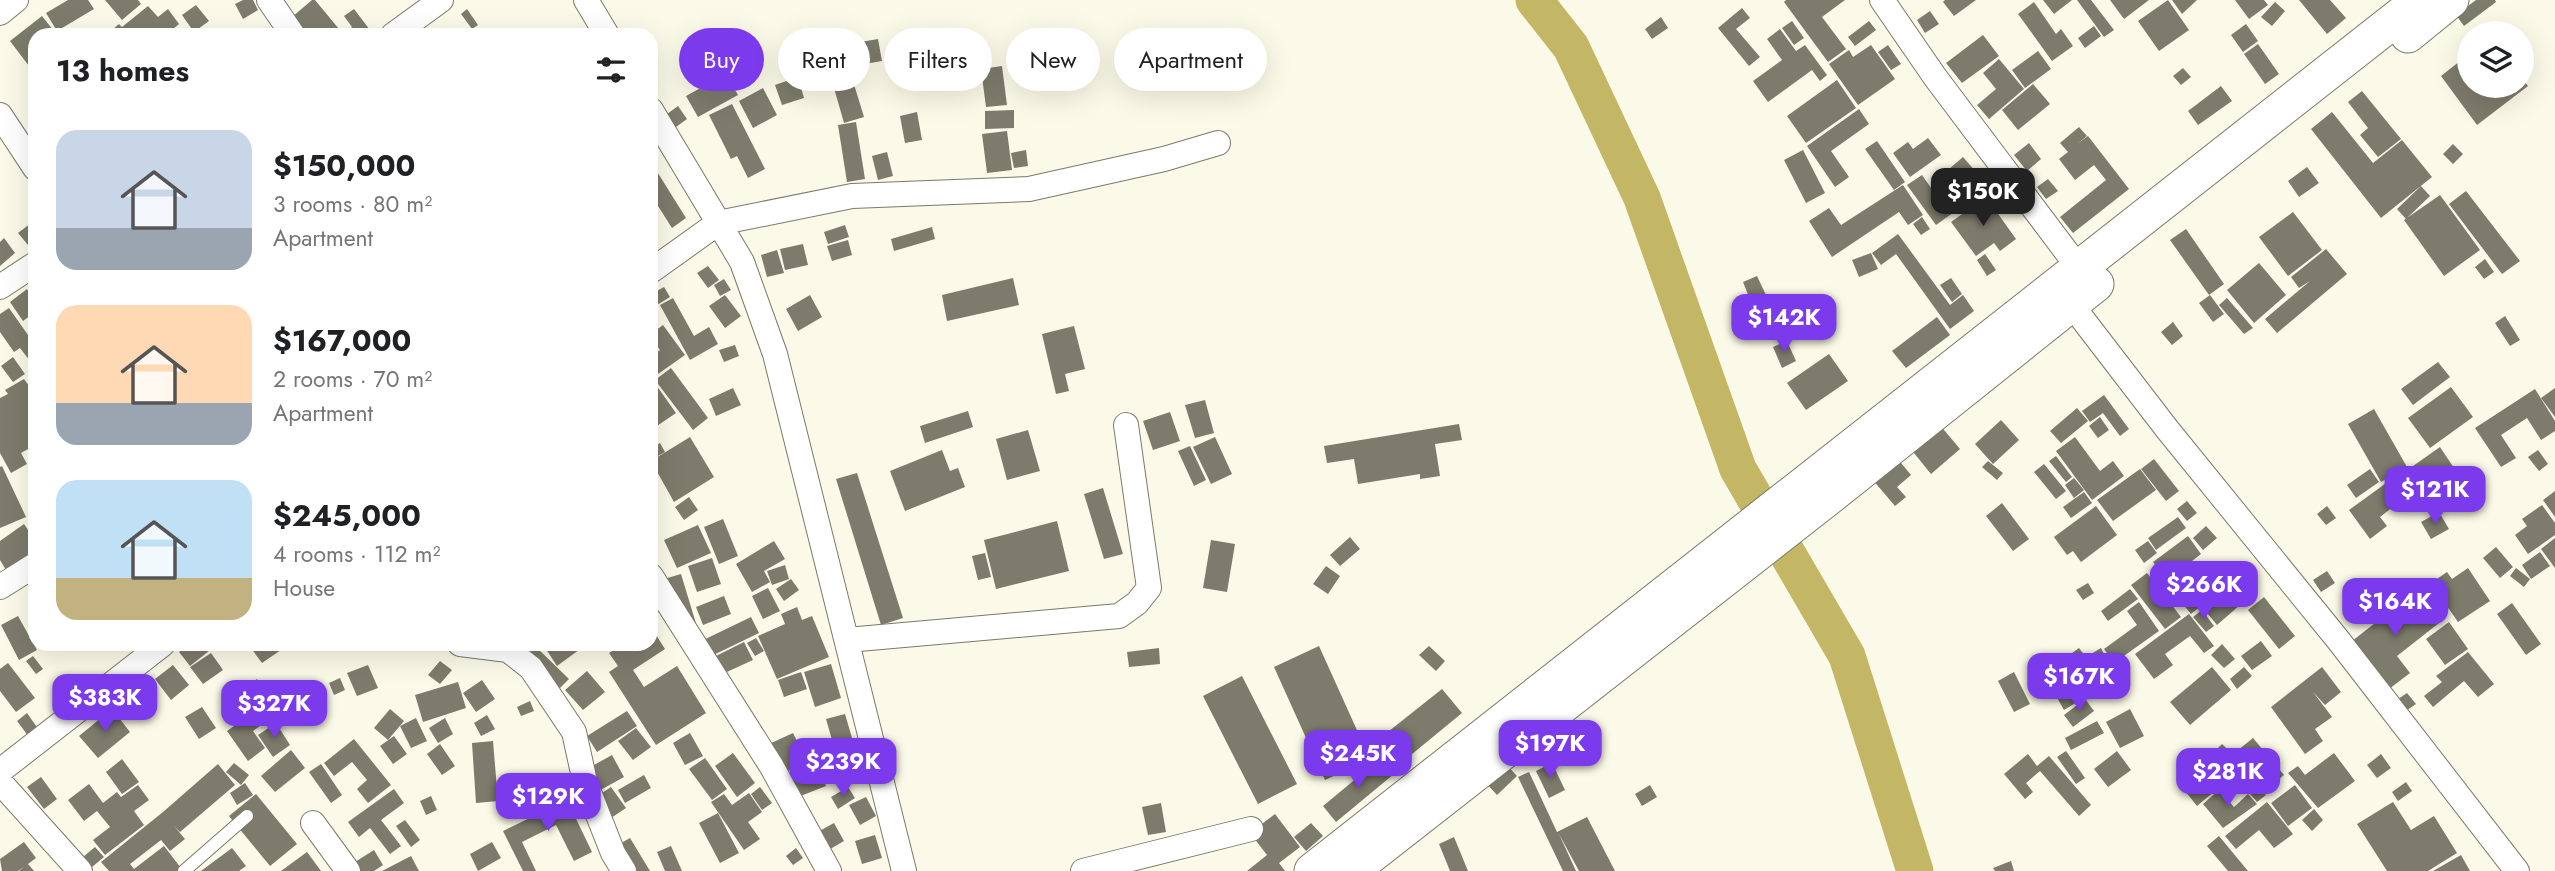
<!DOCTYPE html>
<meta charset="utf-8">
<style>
body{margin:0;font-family:Jost,sans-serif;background:#f6f6f6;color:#202124;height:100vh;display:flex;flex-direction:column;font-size:26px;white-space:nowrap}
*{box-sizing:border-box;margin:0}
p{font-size:23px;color:#757577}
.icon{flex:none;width:38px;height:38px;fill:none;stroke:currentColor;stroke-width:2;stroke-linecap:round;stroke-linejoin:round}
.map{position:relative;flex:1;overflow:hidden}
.panel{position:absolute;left:28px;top:28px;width:630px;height:623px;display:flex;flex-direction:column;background:#fff;border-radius:21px;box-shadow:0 7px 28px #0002}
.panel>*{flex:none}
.banner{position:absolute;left:679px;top:28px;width:665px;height:63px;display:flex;gap:14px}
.tools{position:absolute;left:2457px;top:21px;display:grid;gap:14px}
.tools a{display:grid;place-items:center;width:77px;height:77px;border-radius:50%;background:#fff;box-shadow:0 7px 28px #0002;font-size:35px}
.price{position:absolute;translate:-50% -60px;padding:0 16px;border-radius:14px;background:#7c3aed;color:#fff;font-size:23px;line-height:46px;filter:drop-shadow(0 2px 4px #0008)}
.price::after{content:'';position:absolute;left:50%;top:42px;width:21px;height:16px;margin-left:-10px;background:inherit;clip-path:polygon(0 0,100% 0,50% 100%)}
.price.active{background:#222;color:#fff}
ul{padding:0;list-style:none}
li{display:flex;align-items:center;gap:21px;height:175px;padding:0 28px}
li span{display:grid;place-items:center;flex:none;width:196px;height:140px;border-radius:21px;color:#555}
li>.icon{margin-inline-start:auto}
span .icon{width:84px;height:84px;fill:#fffc;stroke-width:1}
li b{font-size:30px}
h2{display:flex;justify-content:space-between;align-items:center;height:84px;padding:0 28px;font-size:30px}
.chip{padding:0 24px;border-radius:32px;background:#fff;box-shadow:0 7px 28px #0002;font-size:24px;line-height:63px}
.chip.active{background:#7c3aed;color:#fff}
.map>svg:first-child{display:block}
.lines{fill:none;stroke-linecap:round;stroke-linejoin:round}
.river{stroke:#c3b765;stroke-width:37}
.building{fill:#7d7b6b}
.lane-casing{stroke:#7b7969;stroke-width:14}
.street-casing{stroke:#7b7969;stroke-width:26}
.secondary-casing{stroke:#7b7969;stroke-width:37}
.lane{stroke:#fff;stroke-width:12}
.street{stroke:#fff;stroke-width:24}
.secondary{stroke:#fff;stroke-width:35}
</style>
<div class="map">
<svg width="2555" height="871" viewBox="0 0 2555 871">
<rect width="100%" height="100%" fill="#fbf9e7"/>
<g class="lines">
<path class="river" d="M1534,0L1571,47L1642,198L1738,469L1847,656L1915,871"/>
</g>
<path class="building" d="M68,0H88L94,9L57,31L46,13Z
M105,0H138L141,4L122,20Z
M243,0H253L258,10L243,19L235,4Z
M312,0H315L339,29L332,35H321L319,33L316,35H295L285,23Z
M1786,0H1845L1822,17L1846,49L1828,62L1784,2Z
M1945,0H1976L1954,16L1943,2Z
M2043,0H2072L2054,14Z
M2077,0H2091L2114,30L2104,37Z
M2110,0H2149L2124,19Z
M2168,0L2189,30L2159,51L2138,21Z
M2172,0H2197L2182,14Z
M2235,0H2264L2268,5L2249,19Z
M2299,0H2330L2346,18L2327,34Z
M2476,0H2495L2496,2L2464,26L2456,15Z
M2034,2L2056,34L2061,29L2073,46L2052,61L2018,14Z
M2275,2L2285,11L2272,26L2261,17Z
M196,5L209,21L194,32L182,15Z
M148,6L158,17L168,9L179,24L166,35H106L119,24L122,27Z
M1742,8L1750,18L1736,29L1760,57L1749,66L1718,28Z
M354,9L370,30L363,35H343L352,27L344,16Z
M467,9L478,25L472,29L461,14Z
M1930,11L1939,24L1925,33L1917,20Z
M42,16L57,35H35V74L10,41Z
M1661,17L1668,28L1652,39L1645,29Z
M1792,21L1804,38L1794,45L1782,28Z
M1869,21L1876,30L1855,46L1848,37Z
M2246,24L2258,41L2243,52L2231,35Z
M2094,26L2101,36L2085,48L2078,38Z
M1780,29L1796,51L1805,45L1827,75L1820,81L1812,70L1768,102L1753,81L1782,60L1767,39Z
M1983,35L1999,56L1962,83L1946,63Z
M878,39L882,61L853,66L849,44Z
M2258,44L2279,74L2265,84L2244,54Z
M1871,45L1895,79L1858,105L1829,64L1849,50L1853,57Z
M1888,45L1901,64L1891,70L1878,52Z
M2038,51L2051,69L2025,88L2012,70Z
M2469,54V86H2522V79L2528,86L2477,125L2441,76Z
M1999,59L2024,89L1989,119L1977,105L1996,89L1983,73Z
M1002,66L1007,105L986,107L981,69Z
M849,68L864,117L844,123L830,74Z
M2183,68L2191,77L2181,85L2173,76Z
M726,74L738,95L698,117L686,96Z
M798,77L804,98L782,105L775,85Z
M1837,80L1856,108L1806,143L1787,116Z
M2033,84L2050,104L2018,130L2002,110Z
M2221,86L2232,101L2198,125L2188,111Z
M763,88L777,115L753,128L739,101Z
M2362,91L2401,139L2378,157L2360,135L2368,128L2348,102Z
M732,104L765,169L748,178L737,156L731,159L709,115Z
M678,106L687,119L676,127L667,114Z
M1859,109L1869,124L1831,151L1849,177L1835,187L1807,146Z
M1014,110V128L985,129V111Z
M917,112L922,140L905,143L900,116Z
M2332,112L2373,163L2402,140L2432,177L2381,218L2311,129Z
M856,122L865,179L847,182L838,125Z
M2079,127L2087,136L2077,144L2088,136L2129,189L2073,233L2060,217L2106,180L2094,165L2075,180L2059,159L2068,152L2060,143Z
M1007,131L1012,170L987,173L982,134Z
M1928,138L1941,155L1910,177L1893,153L1908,142L1913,149Z
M1877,141L1905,182L1894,190L1865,149Z
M2029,143L2041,159L2027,171L2014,155Z
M2453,144L2463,154L2453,164L2443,154Z
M1026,150L1028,166L1014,168L1011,153Z
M1803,150L1825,193L1806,203L1784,160Z
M887,152L893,176L878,180L872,156Z
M1963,157L1982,179L1972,188L1961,175L1950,184L1942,175Z
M651,162L686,218L672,228L651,195Z
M2307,167L2319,183L2299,197L2288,181Z
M1922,175L1941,202L1948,197L1957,210L1936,225L1907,185Z
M1962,178L1969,189L1959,195L1952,184Z
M2048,179L2058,191L2046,199L2037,187Z
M1903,185L1923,215L1908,225L1899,212L1832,257L1809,221L1829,208L1841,225Z
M2421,186L2430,196L2406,219L2397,209Z
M2466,191L2520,261L2502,274L2449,204Z
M2440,195L2480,250L2444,276L2404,220Z
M1986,197L2016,239L2000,251L1994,243L1976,256L1951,222Z
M2293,212L2322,250L2288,276L2259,237Z
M1922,217L1930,229L1921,235L1913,224Z
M35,220V240L28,245L18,233Z
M845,225L849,237L828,244L824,232Z
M932,227L935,239L894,251L891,239Z
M2186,229L2224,284L2209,295L2170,240Z
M1898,234L1950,305L1963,295L1974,311L1950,329L1896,254L1881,265L1872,253Z
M4,238L15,253L0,266V242Z
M848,240L852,255L832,261L827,246Z
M803,244L808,265L785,270L780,249Z
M2326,249L2347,274L2277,333L2265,319L2310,281L2299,288L2291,277Z
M777,250L784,273L767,277L761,255Z
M1871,253L1878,269L1859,277L1852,260Z
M1985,254L1996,270L1987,276L1977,260Z
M2485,259L2494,272L2484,279L2475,267Z
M2259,263L2286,295L2254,323L2227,290Z
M708,266L719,280L708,288L697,273Z
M1757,276L1766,295L1751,302L1743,282Z
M1013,278L1019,305L947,321L942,295Z
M1951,278L1962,294L1952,302L1940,285Z
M724,279L731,290L720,296L714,285Z
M664,287L670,297L657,305L651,294Z
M27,289L35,301V312L23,321L10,302Z
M725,295L741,316L725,328L709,306Z
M810,295L822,317L798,331L786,309Z
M2210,295L2224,314L2213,322L2199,303Z
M673,298L694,336L709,327L718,344L690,360L660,305Z
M2227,298L2253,328L2244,334L2219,305Z
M9,308L35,345V357L30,361L20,348L14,352L0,332V314Z
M2505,316L2520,340L2510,346L2495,323Z
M1937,317L1950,335L1906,368L1892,351Z
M2173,322L2183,336L2172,345L2161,332Z
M663,325L685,355L651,379V357L660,350L651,338V334Z
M1074,326L1085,369L1065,374L1069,391L1056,394L1042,334Z
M1787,341L1796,361L1782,368L1773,347Z
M735,345L739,356L724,362L719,350Z
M1829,354L1848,381L1806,410L1787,383Z
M13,357L25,374L13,382L1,366Z
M2438,362L2450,377L2413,405L2401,389Z
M671,368L708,418L693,430L655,380Z
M24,379L35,394V445L21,453L27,464L11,473L0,453V398L8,394L5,390Z
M654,382L676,413L651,430V384Z
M2451,387L2473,417L2430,448L2408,418Z
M733,388L741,405L716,416L709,399Z
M2555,388V417L2541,398Z
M2535,389L2555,421V431L2541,440L2527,418L2501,435L2516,458L2501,467L2475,428Z
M2104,395L2129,429L2120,436L2103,413L2090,422L2082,411Z
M1205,400L1214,433L1195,438L1185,405Z
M2077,408L2088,421L2061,443L2050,431Z
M2374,409L2407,467L2381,482L2348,424Z
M968,411L973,427L925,443L920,426Z
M1170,412L1180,441L1153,450L1143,421Z
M2100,417L2109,430L2098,438L2089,426Z
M2001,420L2019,440L1993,464L1975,444Z
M1459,424L1462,440L1435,444L1440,476L1420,479V474L1358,484L1354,459L1327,463L1324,446Z
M1939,424L1960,449L1931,474L1910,448Z
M1028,430L1040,471L1007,480L996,439Z
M690,437L714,477L674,502L651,461Z
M1215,437L1232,474L1211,484L1193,447Z
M2075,437L2100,471L2113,461L2124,476L2092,500L2056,451Z
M660,443L665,452L651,460V448Z
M1190,446L1206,480L1194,486L1178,451Z
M2440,447L2462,480L2454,485L2448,476L2429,489L2413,466Z
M942,450L950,471L958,468L965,487L905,511L890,471Z
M2538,450L2548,464L2539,471L2528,457Z
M2056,456L2072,477L2066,482L2049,461Z
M1897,458L1911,475L1897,487L1906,497L1895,506L1872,479Z
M2154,459L2179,491L2166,501L2141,469Z
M1988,461L2003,473L1997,480L1982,467Z
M2044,464L2066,491L2056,499L2034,472Z
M2,466L26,517L0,528V467Z
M2140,469L2156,490L2113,521L2097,500Z
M2370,469L2379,482L2356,498L2347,485Z
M857,473L903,618L881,625L836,479Z
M2416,477L2426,492L2412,501L2402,485Z
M2074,478L2084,490L2074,498L2065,485Z
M2389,481L2403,499L2380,517L2387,526L2370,539L2349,510Z
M1103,488L1123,554L1104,559L1084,494Z
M2555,491V517L2543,500Z
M2084,492L2092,503L2071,518L2063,507Z
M689,497L698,510L684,520L675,507Z
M2187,501L2197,513L2187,521L2177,509Z
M2002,503L2029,539L2013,551L1986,516Z
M2542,505L2555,523V535L2528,554L2515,535L2527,526L2522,519Z
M2096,506L2117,535L2081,562L2073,551L2067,555L2054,537Z
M2327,506L2336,518L2326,525L2317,514Z
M2439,512L2449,529L2431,539L2421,522Z
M2178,517L2186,528L2156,550L2148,538Z
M723,519L738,556L719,564L704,527Z
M1057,521L1069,571L996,589L984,540Z
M24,524L35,540V550L6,570L0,560V541Z
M698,525L711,553L677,568L664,540Z
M2206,526L2217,538L2203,550L2193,538Z
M2188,536L2201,554L2183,568L2190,577L2174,589L2153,562Z
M1350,537L1360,549L1340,566L1330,555Z
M2555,538V568L2541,549Z
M1211,540L1235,544L1227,592L1203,588Z
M774,541L785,559L764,571L770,582L752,592L736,564Z
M2148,541L2157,553L2144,563L2135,550Z
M2496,547L2513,567L2500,578L2483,558Z
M2540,552L2550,566L2531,579L2522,565Z
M985,553L991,577L978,580L972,556Z
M712,558L721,584L697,592L688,566Z
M785,565L789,579L772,585L767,571Z
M1326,566L1340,576L1328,594L1313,584Z
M2468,568L2490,601L2458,622L2431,583L2447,572L2452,579Z
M2516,568L2530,579L2524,587L2510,576Z
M2327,571L2335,583L2321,592L2313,580Z
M2147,573L2181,617L2165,629L2131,585Z
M681,574L698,630L664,579Z
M791,579L799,590L784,601L776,589Z
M2185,582L2203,604L2191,614L2173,592Z
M2088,583L2094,593L2083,600L2076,590Z
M768,588L780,611L763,619L752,596Z
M2226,588L2240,605L2217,625L2203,608Z
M2130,589L2138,599L2108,621L2101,611Z
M2415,592L2439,623L2397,656L2410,673L2389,689L2352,641Z
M724,596L731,614L703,625L696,607Z
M2264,597L2295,636L2279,649L2248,610Z
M2139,602L2159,631L2114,663L2104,649L2137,625L2127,611Z
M2512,603L2541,644L2526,655L2497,614Z
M797,607L802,620L812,616L829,657L777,679L758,636L785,624L781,614Z
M2202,610L2214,626L2206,632L2193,617Z
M2189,614L2214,646L2204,653L2190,636L2165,654L2173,665L2154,679L2135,654Z
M18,616L37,650L19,660L1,625Z
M751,617L759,633L701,661L693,645Z
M2449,622L2468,649L2445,665L2426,639Z
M651,627L665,649L633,670L644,687L677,666L706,713L656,745L609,672L618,666L609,653L623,644H651Z
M756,638L764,651L755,656L747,643Z
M2261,641L2272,656L2252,670L2241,656Z
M744,642L753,660L718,676L710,659Z
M189,644H203L209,651L190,666L179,652Z
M248,644H277L281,650L262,663Z
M547,644H581L583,647L557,666L544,646Z
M2222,644L2235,659L2224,668L2211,655Z
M534,645L569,679L546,702L518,660Z
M1319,646L1370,759L1325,780L1274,667Z
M1429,646L1445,661L1436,671L1419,655Z
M1159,648L1160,664L1129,667L1127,652Z
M2079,648L2091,664L2069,680L2057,664Z
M2101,648L2109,664L2099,669L2091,654Z
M2468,652L2494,684L2478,697L2464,681L2433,707L2424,696L2442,682L2436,676Z
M211,653L223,670L203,684L190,667Z
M33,656L43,669L36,674L26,661Z
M440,661L452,670L440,684L428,675Z
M8,663L35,698L16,712L0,691V669Z
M831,664L841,698L815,707L804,672Z
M173,665L189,685L171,700L155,679Z
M368,665L378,688L357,696L347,673Z
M2212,667L2231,690L2190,725L2170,702Z
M2244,667L2252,676L2237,689L2230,679Z
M2322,667L2341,692L2325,705L2313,692L2332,717L2315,729L2323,741L2305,754L2271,707Z
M587,671L605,692L583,710L565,690Z
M801,672L807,689L784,697L778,680Z
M2014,672L2030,704L2014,712L1998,681Z
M2058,672L2064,681L2054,689L2048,679Z
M2088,674L2097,690L2064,710L2055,694Z
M1242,676L1297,784L1258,804L1203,696Z
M340,678L345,690L334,695L329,683Z
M257,679L266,693L231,715L222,701Z
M482,680L495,699L476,712L463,693Z
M458,682L466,708L423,722L415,695Z
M315,688L325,704L316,710L306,693Z
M1442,689L1462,713L1400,764L1379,739Z
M2407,693L2416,704L2403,713L2395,701Z
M272,699L281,711L253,731L265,748L248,761L227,731Z
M2085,699L2094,711L2073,727L2064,715Z
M530,701L534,711L521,716L517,707Z
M202,707L216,728L199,739L185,717Z
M112,709L130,732L98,758L79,736Z
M390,709L404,721L388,740L374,728Z
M2130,709L2144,736L2120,748L2106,722Z
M627,711L637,726L597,752L587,736Z
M27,713L39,730L29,737L17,721Z
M845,714L855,748L836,754L826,719Z
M487,715L495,729L481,736L474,723Z
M416,718L427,741L411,748L400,726Z
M445,718L453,734L438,743L429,728Z
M2097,721L2104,733L2071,750L2065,738Z
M276,723L290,745L273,757L258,735Z
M636,728L651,747L633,760L618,741Z
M690,733L703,756L685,765L673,743Z
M793,733L807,762L781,774L767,745Z
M394,736L407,754L393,764L380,746Z
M2253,738L2284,775L2268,788L2237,751Z
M354,739L391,785L368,803L357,789L367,780L352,762L334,776L324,763Z
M493,741L498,801L476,803L472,743Z
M440,744L455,766L442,775L427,754Z
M2222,744L2237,758L2229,767L2214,752Z
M829,745L834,755L823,761L817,750Z
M291,750L305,768L275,792L261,776Z
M855,750L859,766L841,771L836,755Z
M2066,751L2085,778L2076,784L2057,757Z
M2117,751L2131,770L2108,787L2094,769Z
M733,753L755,783L737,797L715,766Z
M2334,753L2355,781L2318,808L2288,773L2298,766L2305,775Z
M2028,754L2037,766L2049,756L2091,805L2079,816L2040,771L2026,783L2033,792L2025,799L2004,774Z
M2381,754L2391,768L2377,778L2367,765Z
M612,755L624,777L597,792L585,770Z
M705,758L727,789L712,800L689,769Z
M1381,758L1394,774L1336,822L1323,806Z
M122,759L139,782L122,794L106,772Z
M2202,761L2222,785L2197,806L2178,782Z
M234,763L249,775L241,785L226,772Z
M1505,763L1517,776L1497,795L1485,782Z
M1552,763L1565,790L1549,798L1536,771Z
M218,764L235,785L180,832L174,826L185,839L170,851L161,840L130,864L134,869L164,846L181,868L177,871H109L101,862L163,812Z
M321,764L342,795L331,803L309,772Z
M818,766L826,786L798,797L790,777Z
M2247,771L2266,795L2257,802L2237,779Z
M1529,772L1557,832L1587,817L1615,871H1579L1559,834L1576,871H1563L1518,777Z
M644,775L651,788L625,803L618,790Z
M41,777L57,799L44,809L27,787Z
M2406,782L2412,791L2398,801L2392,792Z
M245,783L253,795L237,805L230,793Z
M89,784L103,803L117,792L121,797L138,785L149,800L134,811L144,825L105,855L93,840L110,827L97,811L84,821L68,800Z
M1650,785L1657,797L1642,806L1635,794Z
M2295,785L2312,808L2288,826L2271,803Z
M611,787L626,808L605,822L590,801Z
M760,787L772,803L762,810L751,794Z
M848,787L855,798L838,809L831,797Z
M394,789L404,803L381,820L401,846L390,854L370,828L359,837L348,822Z
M2219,790L2234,807L2248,794L2257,804L2223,828L2203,804Z
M749,793L762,812L748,822L760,839L744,850L711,802L724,794L732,805Z
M256,794L297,844L270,866L229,816Z
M431,796L437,810L426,815L420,801Z
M866,797L876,816L860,825L849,805Z
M567,800L592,852L574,861L556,825L522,842L536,871H523L503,831Z
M2267,802L2293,834L2274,848L2259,830L2236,849L2225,836Z
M2393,802L2411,830L2434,816L2457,853L2428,871H2387L2357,824Z
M1161,803L1166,832L1148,835L1142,807Z
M2314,809L2323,820L2312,831L2302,820Z
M718,813L739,853L720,863L699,823Z
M1275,814L1300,847L1279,863L1285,871H1247L1267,855L1250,833Z
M405,820L420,840L411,847L396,826Z
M834,823L844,841L825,852L814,834Z
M1311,823L1323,836L1306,851L1294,837Z
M875,835L882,858L862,864L855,841Z
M2219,836L2248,871H2228L2207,846Z
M1454,837L1468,871H1450L1439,844Z
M630,838L650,871H631L616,846Z
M24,842L36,858L28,864L34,871H19L24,867L18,871H2L0,859Z
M492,842L501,858L478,871L470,854Z
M671,846L682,871H665L657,852Z
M95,847L104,857L92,867L83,857Z
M232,848L246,866L239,871H201Z
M796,848L803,858L793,865L786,856Z
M374,850L383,865L374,871H346L344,869Z
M307,852L321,871H281Z
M2461,855L2470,871H2433Z
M411,856L419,871H382Z
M2011,861L2014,871H1995L1993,868Z"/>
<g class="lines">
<defs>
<path id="lane" d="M184,871L247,816"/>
<path id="street" d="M269,0L293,35
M586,0L607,35
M1882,0L1935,77L2078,267
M0,13L16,0
M393,35L441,0
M651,110L742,262L775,354L904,871
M0,115L35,168
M651,271L718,223L852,196L1029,189L1164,159L1218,143
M0,287L35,264
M2061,291L2167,429L2339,641L2517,871
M651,576L772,767L829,871
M0,587L35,565
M847,640L1119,616L1137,603L1149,588L1126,425
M460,644L508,650L531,668L574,732L585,782L613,853L624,871
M0,771L163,644
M0,782L80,871
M313,823L348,871
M1083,871L1251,829"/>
<path id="secondary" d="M2408,35L2451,0
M1312,871L2420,0
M1351,871L1833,494L2096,284"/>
</defs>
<use href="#lane" class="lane-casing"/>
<use href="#street" class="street-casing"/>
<use href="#secondary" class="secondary-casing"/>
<use href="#lane" class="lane"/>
<use href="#street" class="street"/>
<use href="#secondary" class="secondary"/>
</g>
</svg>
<div class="tools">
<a><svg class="icon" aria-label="layers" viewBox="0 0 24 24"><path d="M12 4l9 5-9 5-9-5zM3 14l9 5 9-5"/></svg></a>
</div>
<b class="price active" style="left:1983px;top:228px">$150K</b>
<b class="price" style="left:1784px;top:354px">$142K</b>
<b class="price" style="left:2435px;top:526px">$121K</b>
<b class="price" style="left:2204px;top:621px">$266K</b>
<b class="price" style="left:2395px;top:638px">$164K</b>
<b class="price" style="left:2079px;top:713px">$167K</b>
<b class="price" style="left:105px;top:734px">$383K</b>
<b class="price" style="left:274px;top:740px">$327K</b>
<b class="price" style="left:1550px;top:780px">$197K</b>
<b class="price" style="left:1358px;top:790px">$245K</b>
<b class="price" style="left:843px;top:798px">$239K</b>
<b class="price" style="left:2228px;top:808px">$281K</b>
<b class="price" style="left:548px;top:833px">$129K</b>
<div class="banner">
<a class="chip active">Buy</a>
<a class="chip">Rent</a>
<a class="chip">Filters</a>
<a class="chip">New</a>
<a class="chip">Apartment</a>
</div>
<section class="panel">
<h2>13 homes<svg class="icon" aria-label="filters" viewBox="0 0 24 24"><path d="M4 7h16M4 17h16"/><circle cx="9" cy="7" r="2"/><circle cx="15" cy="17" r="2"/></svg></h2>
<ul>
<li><span style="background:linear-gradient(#c9d6e8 70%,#9aa5b1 0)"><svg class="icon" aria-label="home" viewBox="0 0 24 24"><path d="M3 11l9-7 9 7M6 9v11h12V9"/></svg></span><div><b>$150,000</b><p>3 rooms · 80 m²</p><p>Apartment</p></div></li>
<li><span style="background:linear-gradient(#ffd9b3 70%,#9aa5b1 0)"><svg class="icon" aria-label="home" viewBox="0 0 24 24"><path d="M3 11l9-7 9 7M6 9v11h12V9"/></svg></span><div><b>$167,000</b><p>2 rooms · 70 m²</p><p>Apartment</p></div></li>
<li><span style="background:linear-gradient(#bfe0f5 70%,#c2b280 0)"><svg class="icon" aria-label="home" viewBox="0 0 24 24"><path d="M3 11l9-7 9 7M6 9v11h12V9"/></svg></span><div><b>$245,000</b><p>4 rooms · 112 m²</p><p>House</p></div></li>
</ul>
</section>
</div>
